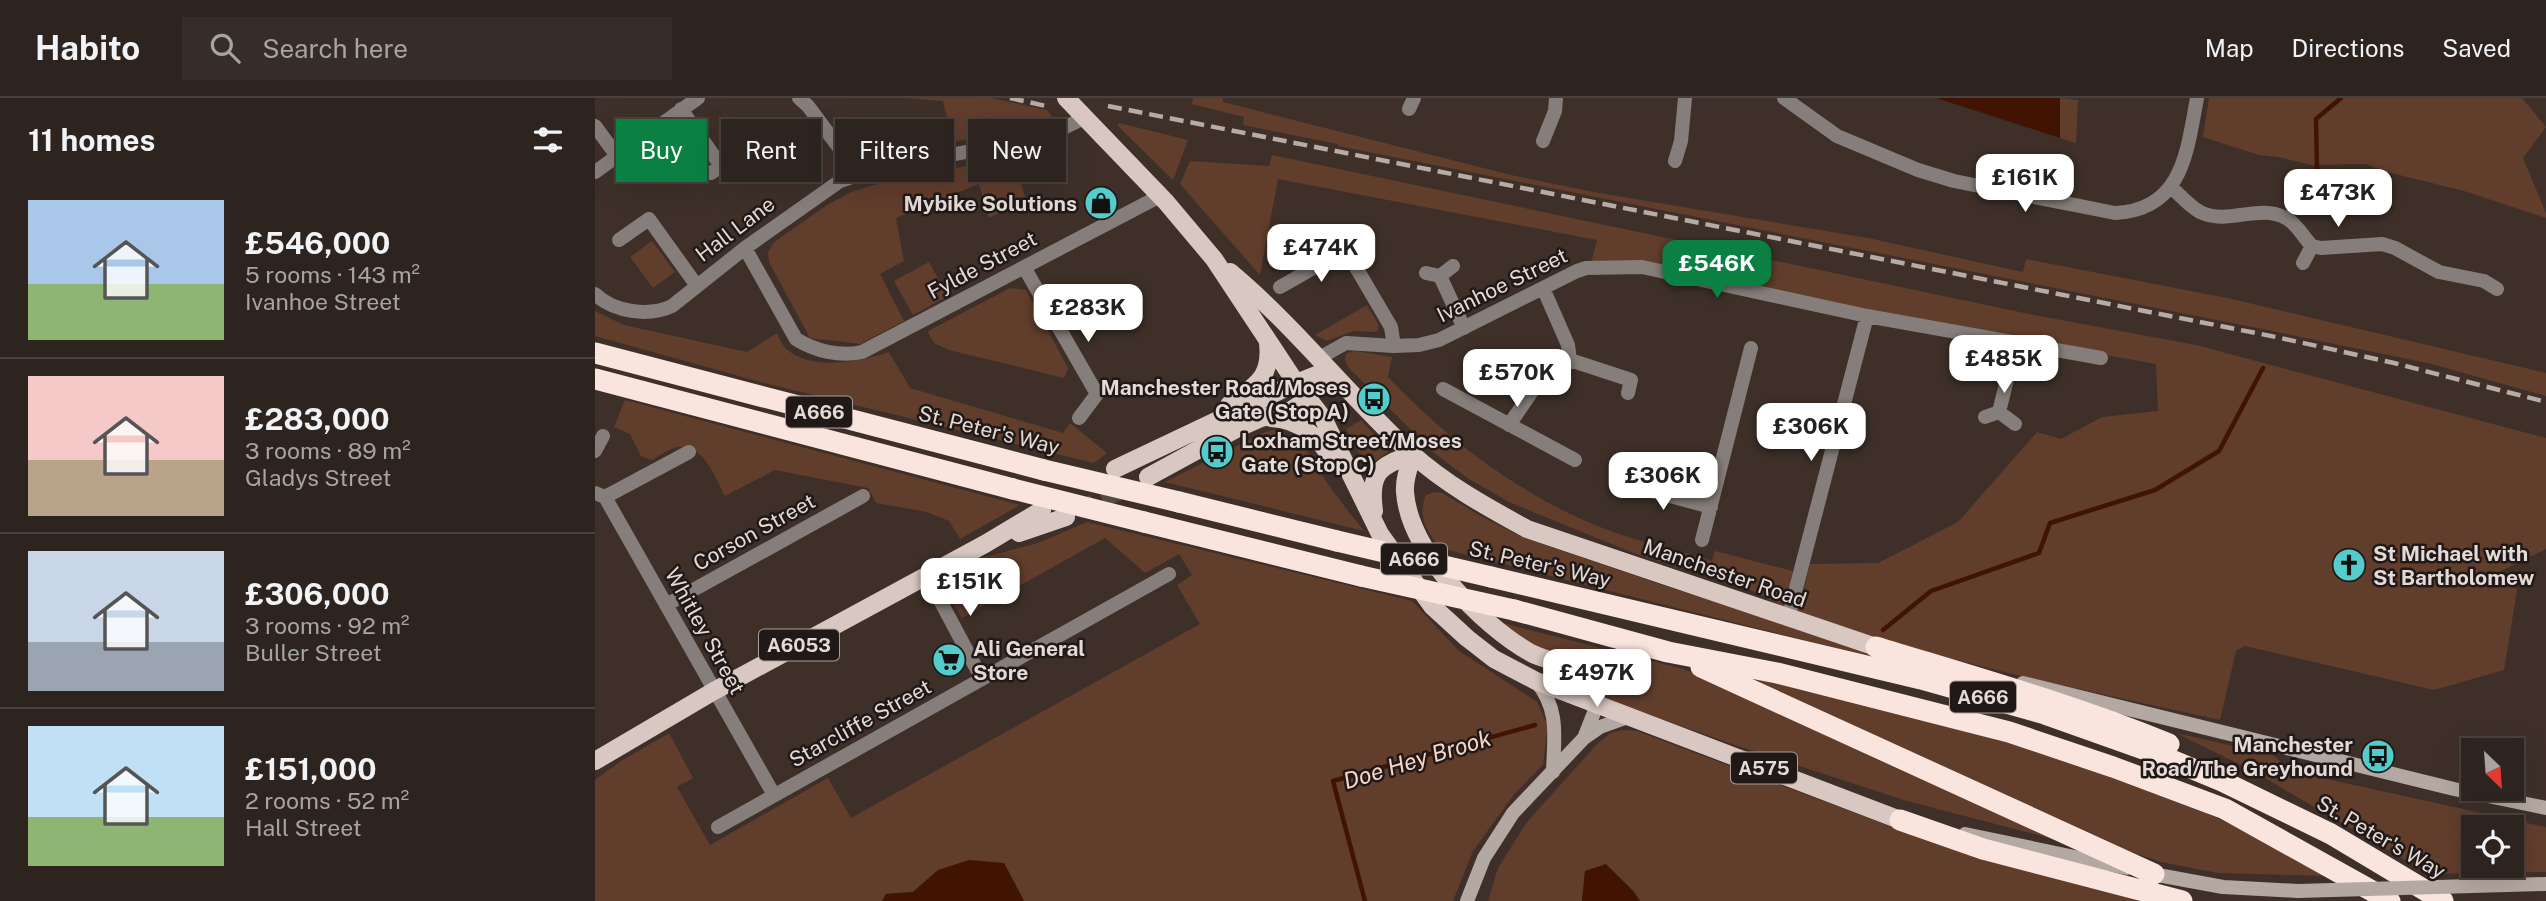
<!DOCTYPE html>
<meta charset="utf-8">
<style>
body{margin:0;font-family:"Public Sans",sans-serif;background:#362c28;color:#f1f3f6;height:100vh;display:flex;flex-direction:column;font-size:26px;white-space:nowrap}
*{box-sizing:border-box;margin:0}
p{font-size:23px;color:#a7a4a4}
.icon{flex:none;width:38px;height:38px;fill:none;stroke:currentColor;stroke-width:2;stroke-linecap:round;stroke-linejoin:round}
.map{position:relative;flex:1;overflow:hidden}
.sheet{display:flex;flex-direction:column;background:#2e241f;width:595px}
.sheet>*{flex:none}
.hud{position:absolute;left:21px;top:21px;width:665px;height:63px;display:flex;gap:14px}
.needle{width:46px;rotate:155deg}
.controls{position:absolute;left:1866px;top:640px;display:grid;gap:14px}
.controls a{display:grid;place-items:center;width:63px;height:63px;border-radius:0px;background:#2e241f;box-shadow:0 7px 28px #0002,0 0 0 2px #49413d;font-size:35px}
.price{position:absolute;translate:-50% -60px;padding:0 16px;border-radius:14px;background:#fff;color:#222;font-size:23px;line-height:46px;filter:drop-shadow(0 2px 4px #0008)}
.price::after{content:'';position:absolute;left:50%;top:42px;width:21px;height:16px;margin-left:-10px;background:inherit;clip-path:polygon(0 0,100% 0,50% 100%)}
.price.selected{background:#0b8043;color:#fff}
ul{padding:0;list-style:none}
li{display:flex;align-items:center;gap:21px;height:175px;padding:0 28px}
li+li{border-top:2px solid #49413d}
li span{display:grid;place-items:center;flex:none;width:196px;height:140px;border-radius:0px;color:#555}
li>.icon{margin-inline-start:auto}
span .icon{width:84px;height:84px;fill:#fffc;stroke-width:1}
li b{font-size:30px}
h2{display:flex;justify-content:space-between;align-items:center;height:84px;padding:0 28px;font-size:30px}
.tag{padding:0 24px;border-radius:0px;background:#2e241f;box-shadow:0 7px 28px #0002,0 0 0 2px #49413d;font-size:24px;line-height:63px}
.tag.selected{background:#0b8043;color:#fff}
header{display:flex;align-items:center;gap:42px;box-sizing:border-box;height:98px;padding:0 35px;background:#2e241f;border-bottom:2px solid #49413d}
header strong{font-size:33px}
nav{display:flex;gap:38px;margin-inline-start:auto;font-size:24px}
.search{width:490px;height:63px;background:#362c28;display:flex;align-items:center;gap:18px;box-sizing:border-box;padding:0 24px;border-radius:0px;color:#a7a4a4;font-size:26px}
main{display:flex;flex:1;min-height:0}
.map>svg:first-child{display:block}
.green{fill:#613d2c;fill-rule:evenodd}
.water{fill:#401400}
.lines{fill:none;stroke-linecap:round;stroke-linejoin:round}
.stream{stroke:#401400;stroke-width:4.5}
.primary-tunnel{stroke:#574a43;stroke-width:18;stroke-dasharray:18 9;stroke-linecap:butt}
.street{stroke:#867e7a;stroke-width:14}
.secondary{stroke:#b4a8a2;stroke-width:14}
.primary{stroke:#d8c8c1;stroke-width:18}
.highway{stroke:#f9e5dd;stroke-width:21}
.rail{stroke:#b6aba6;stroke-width:4.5;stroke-dasharray:14 7;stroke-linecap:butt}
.secondary-bridge{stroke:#b4a8a2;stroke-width:14}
.highway-bridge{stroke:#f9e5dd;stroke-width:21}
.labels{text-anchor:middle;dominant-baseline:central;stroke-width:5;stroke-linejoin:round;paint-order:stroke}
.shield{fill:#201917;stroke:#a9a09d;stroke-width:2}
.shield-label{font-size:19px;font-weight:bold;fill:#e4dad6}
.poi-label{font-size:21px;font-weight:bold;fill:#e4dad6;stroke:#201917;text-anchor:end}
.street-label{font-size:21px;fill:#e4dad6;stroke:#201917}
.water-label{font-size:23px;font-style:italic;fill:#f7d6c7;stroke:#201917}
</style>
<header>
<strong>Habito</strong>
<div class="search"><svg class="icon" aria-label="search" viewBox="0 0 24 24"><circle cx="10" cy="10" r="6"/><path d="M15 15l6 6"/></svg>Search here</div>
<nav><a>Map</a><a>Directions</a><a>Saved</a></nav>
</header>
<main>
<section class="sheet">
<h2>11 homes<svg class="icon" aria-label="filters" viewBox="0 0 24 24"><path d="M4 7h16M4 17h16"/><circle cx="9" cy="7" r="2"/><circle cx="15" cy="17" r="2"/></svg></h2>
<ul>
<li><span style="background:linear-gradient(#a9c7e8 60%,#8fb573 0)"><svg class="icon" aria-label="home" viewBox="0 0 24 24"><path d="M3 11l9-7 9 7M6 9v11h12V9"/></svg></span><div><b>£546,000</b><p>5 rooms · 143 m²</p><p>Ivanhoe Street</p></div></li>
<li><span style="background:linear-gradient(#f6c9c9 60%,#b9a48a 0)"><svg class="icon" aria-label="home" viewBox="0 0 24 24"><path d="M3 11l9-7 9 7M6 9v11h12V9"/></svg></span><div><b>£283,000</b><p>3 rooms · 89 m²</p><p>Gladys Street</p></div></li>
<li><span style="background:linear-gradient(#c9d6e8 65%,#9aa5b1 0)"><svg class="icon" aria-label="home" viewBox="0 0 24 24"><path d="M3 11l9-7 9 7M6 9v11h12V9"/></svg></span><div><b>£306,000</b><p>3 rooms · 92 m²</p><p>Buller Street</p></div></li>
<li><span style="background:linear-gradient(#bfe0f5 65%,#8fb573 0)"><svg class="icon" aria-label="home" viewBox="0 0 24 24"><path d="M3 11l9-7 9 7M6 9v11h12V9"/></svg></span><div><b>£151,000</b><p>2 rooms · 52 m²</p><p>Hall Street</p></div></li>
</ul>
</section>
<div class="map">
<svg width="1951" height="803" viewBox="0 0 1951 803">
<rect width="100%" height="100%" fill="#3e3029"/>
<path class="green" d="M314,0H396L452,12L457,18L437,30L358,44L348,3Z
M598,0H628V4L916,77L1004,95L1273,140L1428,174L1431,161L1632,200L1951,275V298L1837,266L1667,231L743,48V46L648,27L649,19L597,6Z
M1465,0L1483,2L1481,45L1465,40Z
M1614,0H1927L1951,29L1928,60L1951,115V120L1869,93L1788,73L1771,66L1716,67L1684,59L1664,57L1608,39Z
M524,25L593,42L578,82L523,28Z
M677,57L1439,217L1601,247L1951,340V451L1906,473L1922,492L1909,572L1839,592L1650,548L1641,553L1625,622C1484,590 1339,564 1203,513L1215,466L1283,465L1363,424L1442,334L1466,341L1507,319L1563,313L1561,266L996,165L1002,142L683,81L665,177L585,86L595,63L674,68Z
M417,59L431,101L394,120L384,86L301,120L309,163L285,176L309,223L265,246L215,240L174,164L173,155L178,145L232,107L256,94L289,84Z
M57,143L80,174L58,190L35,159Z
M334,164L353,198L318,217L299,183Z
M415,190L431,192L473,270L469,280L354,252L339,245L333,234L335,232Z
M772,207L783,226V232L780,234L758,233L732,243L720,237Z
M0,213L29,227L152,254L182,235C184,240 187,246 190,250C216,274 265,264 294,254L315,290L468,335L475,325L512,355L499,365L169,285L0,238Z
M760,253L797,259L793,279C855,344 926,398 1010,431C1045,444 1082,452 1117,463L1120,453L1198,473L1189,509L1132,480L1107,471L1084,470L1036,454L914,404L874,381L839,355L754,270C750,264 748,261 752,255Z
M30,302L425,407L365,441L354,423L332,414L281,405L273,390L180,372L130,398C120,380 109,345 82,349C74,351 64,358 57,362L46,358L35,336L19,329Z
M766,322L794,353L772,369L751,331Z
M678,332C716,342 718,366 738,393C748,407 759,420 769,433L570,384L670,334Z
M838,394L847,395L884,417L925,438L1073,489L1422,596L845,450C832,434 822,417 831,397Z
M492,424L817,503L864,553L942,604L953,628L948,667L920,695L878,753L858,803H429L409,765L343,772L318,794L291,796L287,803H0V682L26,663L74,635L98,680L82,689L115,747L233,680L256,720L605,526L582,487L597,477L584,456L550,475L510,440L367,520L343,479L386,460L443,445Z
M900,523L1088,571L1125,585L1462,742L1312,703L1137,646L1010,601C1007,564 966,561 939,547C925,541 913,531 900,523Z
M1147,576C1292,613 1438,645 1577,700C1632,722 1683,751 1735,778L1623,775L1566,764L1523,749L1270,634Z
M1028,632L1042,633L1326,740L1553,803H1045L1039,794L1011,767L990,773L987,803H893L903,770L932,724L1002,646L1015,635Z
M1581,635L1678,657L1695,673L1951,729V774L1834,776L1656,672ZM1878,730H1916V768H1878Z"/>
<path class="water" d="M1341,0H1465V40Z
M374,762L409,765L429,803H287L291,796L318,794L343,772Z
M1011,766L1039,794L1045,803H987L990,773Z"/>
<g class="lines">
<path class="stream" d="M1722,73L1721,21L1746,0
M1288,532L1336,493L1444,455L1455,425L1560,392L1624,353L1668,270
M770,803L738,683L940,627"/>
<path class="primary-tunnel" d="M483,413L534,388"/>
<path class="street" d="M204,0L213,8L245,51
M1189,0L1242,38L1323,72L1359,83L1520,115C1588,112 1592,53 1602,0
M86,11L126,68L116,75
M814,11L819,0
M0,28L22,58
M948,43L960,13L961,0
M1080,63L1086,43L1090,0
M0,74L103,0
M1576,89C1585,97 1594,108 1605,114C1634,128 1663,105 1691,120C1703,127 1708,139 1717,148L1726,150L1787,146L1800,150L1844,174L1889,183L1902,191
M742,137L796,229L799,248
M24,142L54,121L102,188
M150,150L201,241C220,253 245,259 267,254L565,98
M1708,165L1717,148
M429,169L502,296L484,320
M831,175L845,178L858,168
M845,178L869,230
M685,189L750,152
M0,196C18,214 54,219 77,208L150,150L245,83L275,73L452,38L489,20
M724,260L751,245L799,248L824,247L844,242L982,173L991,170L1047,169L1272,218L1506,260
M975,262L1036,282L1033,295
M848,291L980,362
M1404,314L1421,245
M1390,319L1404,314L1420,326
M914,327L940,289L964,273L975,262L973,247L948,190
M0,353L8,338
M1030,386L1116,409
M0,395L10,399L179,697
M10,399L94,354
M1107,442L1156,250
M331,476L387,581
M71,507L268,398
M1193,521L1272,218
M123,729L574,476"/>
<path class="secondary" d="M941,583C965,612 959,639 958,674
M1428,585L1859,691L1951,710
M989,640L1005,629L1033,619
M1370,736L1532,770
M1552,775L1628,789L1703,793
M872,803L889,760L918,715L989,640L1002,607"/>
<path class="primary" d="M471,0L571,104L619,161L701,285L728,320L785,436L837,508L872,540L899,561L941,583L1305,722
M635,174C701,229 753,297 816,355C850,386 892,409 932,431L1281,549
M634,307C660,287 677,281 673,245
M676,320C706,321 725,341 739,364
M818,357C814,369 809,381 810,394C814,453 886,527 936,555C953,564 981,566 994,582C1000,589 1001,599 1002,607
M520,371L701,285L721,277L740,278
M553,379L641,331L666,320L695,313L713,301L717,291
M779,413C774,376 783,367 818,357
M424,435L471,419
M0,663L119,593L390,446L447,412"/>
<path class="highway" d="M0,255L449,372
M0,281L418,391
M584,404L742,443
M549,424L766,478
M896,479L1326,581L1450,616L1557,654L1627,683L1736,736L1848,803
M919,512L1073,554L1182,575L1414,634L1518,669L1630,711L1795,803
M1281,549C1379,579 1479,607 1574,646
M1106,569L1559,776
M1305,722L1388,751L1587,803"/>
<path class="rail" d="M415,0L451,8
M513,8L1681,239L1799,265L1951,304"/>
<path class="secondary-bridge" d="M1703,793L1951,786"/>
<path class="highway-bridge" d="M449,372L584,404
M418,391L549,424
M742,443L896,479
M766,478L919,512"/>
</g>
<defs>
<symbol id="shop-disc" viewBox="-11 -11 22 22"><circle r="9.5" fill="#52cdcc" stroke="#201917"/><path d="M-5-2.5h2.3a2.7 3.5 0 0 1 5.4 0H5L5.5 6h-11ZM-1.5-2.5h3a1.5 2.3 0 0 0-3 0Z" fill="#111"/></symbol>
<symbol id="bus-disc" viewBox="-11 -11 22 22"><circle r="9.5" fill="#52cdcc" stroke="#201917"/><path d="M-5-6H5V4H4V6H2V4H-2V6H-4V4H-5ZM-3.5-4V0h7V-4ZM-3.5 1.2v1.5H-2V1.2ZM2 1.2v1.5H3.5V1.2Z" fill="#111"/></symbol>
<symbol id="church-disc" viewBox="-11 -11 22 22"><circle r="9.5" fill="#52cdcc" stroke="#201917"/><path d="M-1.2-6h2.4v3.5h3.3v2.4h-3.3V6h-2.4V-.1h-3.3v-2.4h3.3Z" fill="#111"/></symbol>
<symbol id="supermarket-disc" viewBox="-11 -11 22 22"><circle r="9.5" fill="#52cdcc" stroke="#201917"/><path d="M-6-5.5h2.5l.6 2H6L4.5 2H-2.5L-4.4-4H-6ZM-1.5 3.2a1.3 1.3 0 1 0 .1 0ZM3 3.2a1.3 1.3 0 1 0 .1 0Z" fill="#111"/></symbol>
</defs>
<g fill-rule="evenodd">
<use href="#shop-disc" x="487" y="86" width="38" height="38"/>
<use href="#bus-disc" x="760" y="282" width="38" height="38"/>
<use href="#bus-disc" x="603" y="335" width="38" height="38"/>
<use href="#church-disc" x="1735" y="448" width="38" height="38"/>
<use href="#supermarket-disc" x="335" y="543" width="38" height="38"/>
<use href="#bus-disc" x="1764" y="639" width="38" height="38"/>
</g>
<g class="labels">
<g class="shield">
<rect x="191" y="298.5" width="66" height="31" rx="5"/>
<rect x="786" y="445.5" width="66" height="31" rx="5"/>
<rect x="164" y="531.5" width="80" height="31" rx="5"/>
<rect x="1355" y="583.5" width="66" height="31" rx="5"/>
<rect x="1136" y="654.5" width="66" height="31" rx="5"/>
</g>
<g class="shield-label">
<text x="224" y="314">A666</text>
<text x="819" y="461">A666</text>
<text x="204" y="547">A6053</text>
<text x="1388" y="599">A666</text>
<text x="1169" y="670">A575</text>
</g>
<g class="poi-label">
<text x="482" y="105">Mybike Solutions</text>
<text x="754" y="289">Manchester Road/Moses<tspan x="754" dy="24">Gate (Stop A)</tspan></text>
<text x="646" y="342" text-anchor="start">Loxham Street/Moses<tspan x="646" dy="24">Gate (Stop C)</tspan></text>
<text x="1778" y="455" text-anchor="start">St Michael with<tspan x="1778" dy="24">St Bartholomew</tspan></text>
<text x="378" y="550" text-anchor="start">Ali General<tspan x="378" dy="24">Store</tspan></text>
<text x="1758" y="646">Manchester<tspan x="1758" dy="24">Road/The Greyhound</tspan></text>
</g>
<g class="street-label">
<text transform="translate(140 131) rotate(-37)">Hall Lane</text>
<text transform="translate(387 167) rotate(-28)">Fylde Street</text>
<text transform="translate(907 187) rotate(-26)">Ivanhoe Street</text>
<text transform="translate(394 332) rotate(14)">St. Peter's Way</text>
<text transform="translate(159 434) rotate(-29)">Corson Street</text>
<text transform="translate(945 466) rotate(13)">St. Peter's Way</text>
<text transform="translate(1130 475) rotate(19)">Manchester Road</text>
<text transform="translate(110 533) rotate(61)">Whitley Street</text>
<text transform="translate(265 625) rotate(-29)">Starcliffe Street</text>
<text transform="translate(1786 739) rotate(30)">St. Peter's Way</text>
</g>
<g class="water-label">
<text transform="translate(822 661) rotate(-17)">Doe Hey Brook</text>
</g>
</g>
</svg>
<div class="controls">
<a><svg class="needle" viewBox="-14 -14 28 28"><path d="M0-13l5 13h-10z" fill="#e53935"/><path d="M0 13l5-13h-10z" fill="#a7a4a4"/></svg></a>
<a><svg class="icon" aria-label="locate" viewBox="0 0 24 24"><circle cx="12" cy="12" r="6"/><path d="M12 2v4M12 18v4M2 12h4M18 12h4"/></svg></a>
</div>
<b class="price" style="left:1430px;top:116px">£161K</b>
<b class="price" style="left:1743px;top:131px">£473K</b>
<b class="price" style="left:726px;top:186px">£474K</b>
<b class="price selected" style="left:1122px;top:202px">£546K</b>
<b class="price" style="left:493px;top:246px">£283K</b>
<b class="price" style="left:1409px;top:297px">£485K</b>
<b class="price" style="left:922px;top:311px">£570K</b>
<b class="price" style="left:1216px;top:365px">£306K</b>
<b class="price" style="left:1068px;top:414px">£306K</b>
<b class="price" style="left:375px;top:520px">£151K</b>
<b class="price" style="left:1002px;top:611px">£497K</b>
<div class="hud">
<a class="tag selected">Buy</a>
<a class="tag">Rent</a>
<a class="tag">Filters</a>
<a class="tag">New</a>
</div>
</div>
</main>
